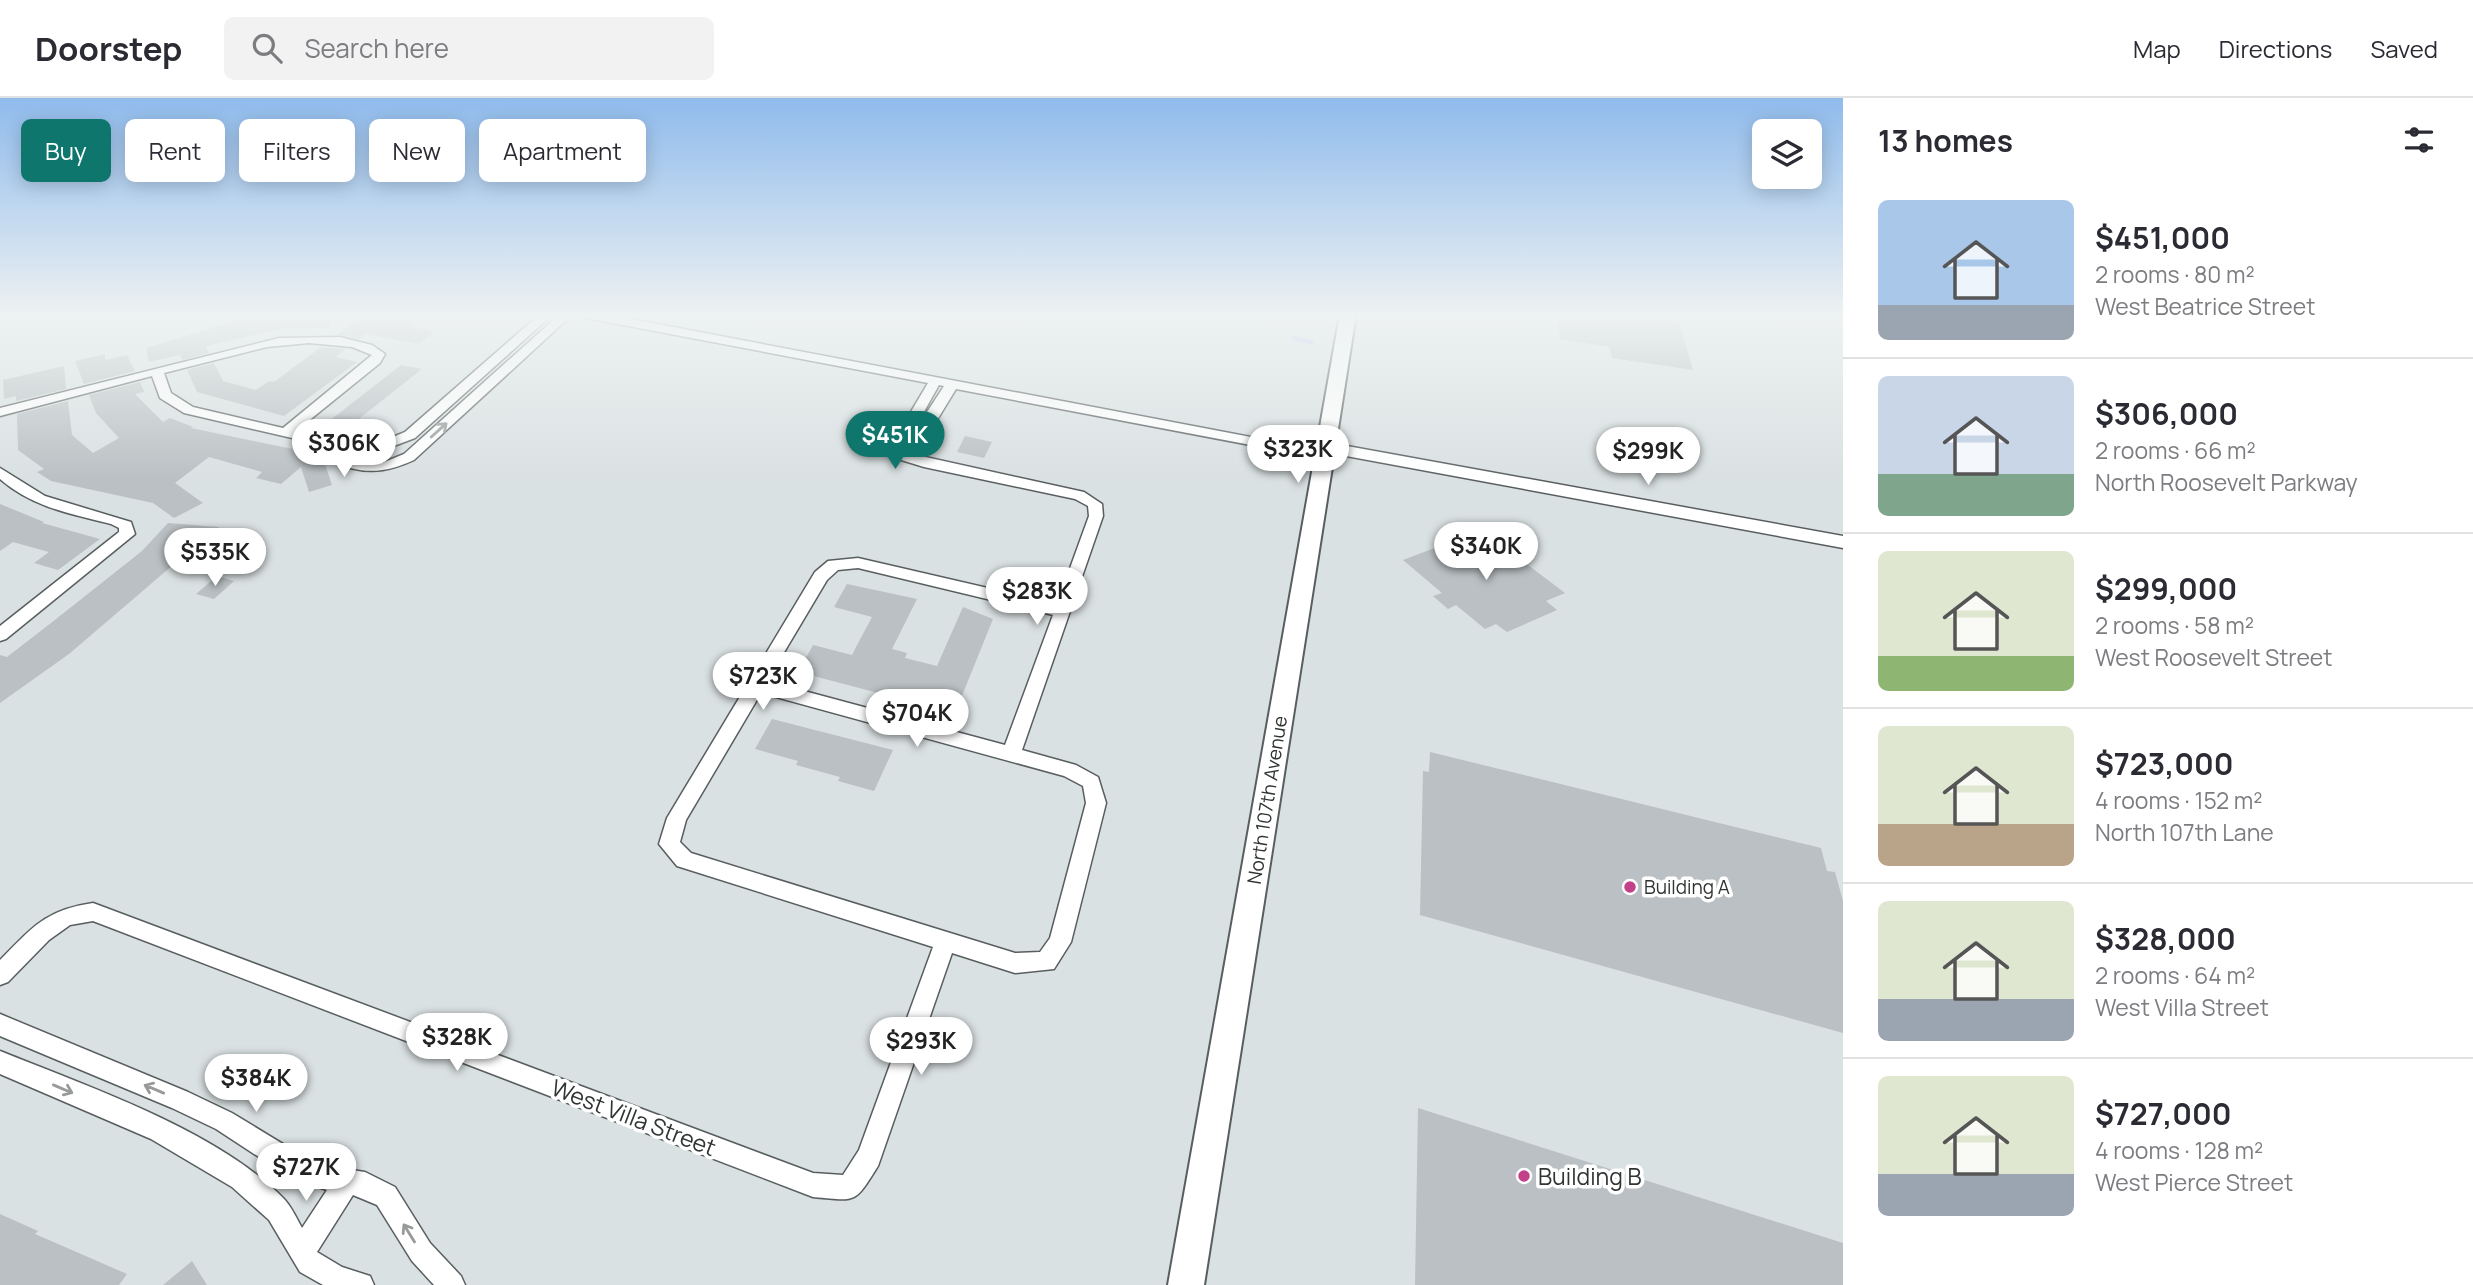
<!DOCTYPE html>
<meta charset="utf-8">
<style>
body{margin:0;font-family:Manrope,sans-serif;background:#f2f2f3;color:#2b2b33;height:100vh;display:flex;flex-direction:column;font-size:26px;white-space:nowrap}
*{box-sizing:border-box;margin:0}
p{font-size:23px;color:#7c7c81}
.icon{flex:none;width:38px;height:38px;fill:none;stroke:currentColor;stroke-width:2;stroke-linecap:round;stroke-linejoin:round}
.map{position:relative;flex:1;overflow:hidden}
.side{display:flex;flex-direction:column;background:#fff;width:630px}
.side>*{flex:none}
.top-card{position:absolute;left:21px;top:21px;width:665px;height:63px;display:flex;gap:14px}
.tools{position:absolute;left:1752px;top:21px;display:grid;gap:14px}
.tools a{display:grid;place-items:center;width:70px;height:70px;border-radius:10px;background:#fff;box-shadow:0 4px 18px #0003;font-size:35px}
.price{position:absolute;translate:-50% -60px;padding:0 16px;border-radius:24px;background:#fff;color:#222;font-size:23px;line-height:46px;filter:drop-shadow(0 2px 4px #0008)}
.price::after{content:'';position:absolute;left:50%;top:42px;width:21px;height:16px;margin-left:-10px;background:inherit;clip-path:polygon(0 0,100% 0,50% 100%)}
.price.active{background:#0f766e;color:#fff}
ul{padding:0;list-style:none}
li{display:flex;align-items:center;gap:21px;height:175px;padding:0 35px}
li+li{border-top:2px solid #e1e1e2}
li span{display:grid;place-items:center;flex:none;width:196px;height:140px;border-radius:10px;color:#555}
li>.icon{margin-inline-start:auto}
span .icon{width:84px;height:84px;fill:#fffc;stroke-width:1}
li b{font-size:30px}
h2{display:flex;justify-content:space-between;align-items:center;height:84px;padding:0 35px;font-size:30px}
.chip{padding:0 24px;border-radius:10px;background:#fff;box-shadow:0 4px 18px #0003;font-size:24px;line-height:63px}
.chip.active{background:#0f766e;color:#fff}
header{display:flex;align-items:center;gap:42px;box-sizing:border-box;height:98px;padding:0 35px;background:#fff;border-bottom:2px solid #e1e1e2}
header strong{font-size:33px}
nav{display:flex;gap:38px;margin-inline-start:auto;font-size:24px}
.search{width:490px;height:63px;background:#f2f2f3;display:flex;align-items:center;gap:18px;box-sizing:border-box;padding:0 24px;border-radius:10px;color:#7c7c81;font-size:26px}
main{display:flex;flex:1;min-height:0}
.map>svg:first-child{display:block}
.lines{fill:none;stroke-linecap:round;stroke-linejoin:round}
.stream{stroke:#aac5f2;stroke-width:4.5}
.building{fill:#bac0c3}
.minor-casing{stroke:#585e5f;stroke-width:3}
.tertiary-casing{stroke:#585e5f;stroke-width:3}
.secondary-casing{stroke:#585e5f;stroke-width:4}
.minor{fill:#fff;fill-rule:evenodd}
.tertiary{fill:#fff;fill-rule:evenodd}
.secondary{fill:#fff;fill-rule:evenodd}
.oneway{stroke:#989a9a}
.poi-dot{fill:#c2418a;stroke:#fff;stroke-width:2.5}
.labels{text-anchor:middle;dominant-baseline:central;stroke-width:7;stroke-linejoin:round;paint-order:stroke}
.street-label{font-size:19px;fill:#313434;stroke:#fff}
.poi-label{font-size:19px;fill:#313434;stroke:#fff;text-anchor:start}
.near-street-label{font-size:23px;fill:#313434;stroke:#fff}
.near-poi-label{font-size:23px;fill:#313434;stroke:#fff;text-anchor:start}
</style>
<header>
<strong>Doorstep</strong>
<div class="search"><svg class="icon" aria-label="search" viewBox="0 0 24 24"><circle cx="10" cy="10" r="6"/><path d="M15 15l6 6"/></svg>Search here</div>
<nav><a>Map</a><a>Directions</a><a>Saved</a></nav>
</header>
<main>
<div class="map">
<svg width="1843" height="1187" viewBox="0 0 1843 1187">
<rect width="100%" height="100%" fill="#dae1e2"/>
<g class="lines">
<path class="stream" d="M1293,240L1311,244"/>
</g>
<path class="building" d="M259,216H329V230H289L254,237L211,247L206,249L209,255L182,262L180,257L149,264L146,250Z
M366,216H393L388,220L415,225L410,229L435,233L419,246L366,236L359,241L338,236Z
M1557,216H1623L1679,224L1693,272L1612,260L1610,249L1560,241Z
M321,249L346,251L335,259L357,264L284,318L197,294L187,272L214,265L223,283L256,292L269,283L274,284Z
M105,256V262L127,257L135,273L84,286L75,263Z
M401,267L422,271L346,331L324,327Z
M64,268L66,291L16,303V298L4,301L3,282Z
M140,284L144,294L135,296L163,324L170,320L193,329L191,330L322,357L332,387L309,394L301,369L281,386L256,380L262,374L209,359L175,385L203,405L174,420L153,405L51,383L37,374L44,371L18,352L17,316L68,303L72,337L93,355L119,340L96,315L89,297Z
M965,338L992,344L984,360L957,354Z
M0,406L44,424L42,425L100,441L58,472L34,465L49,454L13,444L0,453Z
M168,425L219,429L201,450L194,449L69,556L0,605V557L7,559L51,525L142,453Z
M1482,432L1565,495L1546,503L1557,512L1507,534L1496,526L1485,531L1456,507L1448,511L1433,498L1442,495L1403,462Z
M217,478L234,483L214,501L196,496Z
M847,486L917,501L892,551L907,555L905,560L937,568L963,509L993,521L955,615L798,574L813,547L852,557L855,551L872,519L834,509Z
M772,621L893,652L874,693L838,683L840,679L796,667L798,663L755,651Z
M1430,654L1821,750L1827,773L1835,774L1843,803V935L1420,817L1423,673L1429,674Z
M1418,1010L1843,1145V1187H1415Z
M0,1116L38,1133L35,1136L127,1176L119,1187H0Z
M192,1163L207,1187H163Z"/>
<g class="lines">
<defs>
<path id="minor" d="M540,216H553L415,340L378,354L358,353L361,364L382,365L404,356L560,216H573L414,362C392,372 374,376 350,370L344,352L184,315L160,300L152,278L0,318V310L279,240L340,239L372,247L385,256L380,265L296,333L350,345L376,346L405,334ZM309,245L352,249L372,257L283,330L193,309L171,295L164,275L267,249Z
M580,216H605L1324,353L1331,357L1324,361L956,291L926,340L912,356L1084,394L1102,406L1103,418L1022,652L1076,667L1098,679L1106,705L1071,844L1054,871L1015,875L952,855L878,1068C854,1106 858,1103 813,1099L93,823L70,827L49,842L8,884L0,887V862C33,829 45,812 93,805L813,1075L843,1077L859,1052L933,849L677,768L659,746L667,720L815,474L828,463L858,460L1057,506L1089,418L1088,408L1075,401L924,369L898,361L893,344L928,285L586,220ZM939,287L944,288L907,345V344ZM858,470L1053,517L1005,647L767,583L827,482L838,472ZM761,595L1064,678L1083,688L1086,705L1050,840L1040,854L1015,855L691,755L680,744L686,722Z
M0,370L45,398L131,424L135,436L6,541L0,543V528L119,434V430L111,426C71,416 32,409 0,381Z
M0,916L188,994L232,1015L306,1060L332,1069L365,1074L395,1089L430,1145L461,1178L465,1187H434L412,1163L377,1107L353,1097L317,1154L342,1169L370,1178L374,1187H323L300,1174L269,1122L232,1089L151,1041L0,976V953C89,989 219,1033 285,1102C292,1110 297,1121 302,1130L327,1092L291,1080L216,1031L172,1010L0,938Z"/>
<path id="tertiary" d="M1325,344L1843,438V450L1319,353L1317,349Z"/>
<path id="secondary" d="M1340,216H1356L1204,1187H1168Z"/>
</defs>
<use href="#minor" class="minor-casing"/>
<use href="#tertiary" class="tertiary-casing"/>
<use href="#secondary" class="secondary-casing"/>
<use href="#minor" class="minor"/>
<use href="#tertiary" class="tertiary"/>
<use href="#secondary" class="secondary"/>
</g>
<defs><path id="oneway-shaft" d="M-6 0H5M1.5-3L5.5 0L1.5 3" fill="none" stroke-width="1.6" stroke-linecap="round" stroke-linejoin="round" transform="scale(1.75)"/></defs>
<g class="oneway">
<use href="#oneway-shaft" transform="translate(439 332) rotate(-42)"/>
<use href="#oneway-shaft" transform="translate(63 991) rotate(23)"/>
<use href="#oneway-shaft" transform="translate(154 991) rotate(-157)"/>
<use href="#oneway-shaft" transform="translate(409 1135) rotate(-122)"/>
</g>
<linearGradient id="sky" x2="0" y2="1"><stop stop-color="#8fbbec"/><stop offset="0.57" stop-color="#eef2f2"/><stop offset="1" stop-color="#eef2f2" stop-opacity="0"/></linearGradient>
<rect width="1843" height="382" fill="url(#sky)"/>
<g class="poi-dot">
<circle cx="1630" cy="789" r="7"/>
<circle cx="1524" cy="1078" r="7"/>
</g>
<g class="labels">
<g class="street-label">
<text transform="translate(1267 702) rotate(-81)">North 107th Avenue</text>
</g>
<g class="poi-label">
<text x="1644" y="789">Building A</text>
</g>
<g class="near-street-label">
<text transform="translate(634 1019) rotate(21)">West Villa Street</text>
</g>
<g class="near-poi-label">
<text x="1538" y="1078">Building B</text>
</g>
</g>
</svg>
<div class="tools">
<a><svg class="icon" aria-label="layers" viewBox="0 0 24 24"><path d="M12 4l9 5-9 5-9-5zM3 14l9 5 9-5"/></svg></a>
</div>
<b class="price active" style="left:895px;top:373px">$451K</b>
<b class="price" style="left:344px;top:381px">$306K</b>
<b class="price" style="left:1298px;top:387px">$323K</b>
<b class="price" style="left:1648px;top:389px">$299K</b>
<b class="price" style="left:1486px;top:484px">$340K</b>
<b class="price" style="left:215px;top:490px">$535K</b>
<b class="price" style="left:1037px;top:529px">$283K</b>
<b class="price" style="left:763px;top:614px">$723K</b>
<b class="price" style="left:917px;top:651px">$704K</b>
<b class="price" style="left:457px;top:975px">$328K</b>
<b class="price" style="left:921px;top:979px">$293K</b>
<b class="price" style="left:256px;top:1016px">$384K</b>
<b class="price" style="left:306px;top:1105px">$727K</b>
<div class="top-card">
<a class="chip active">Buy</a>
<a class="chip">Rent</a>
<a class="chip">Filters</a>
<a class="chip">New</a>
<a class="chip">Apartment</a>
</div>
</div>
<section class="side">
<h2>13 homes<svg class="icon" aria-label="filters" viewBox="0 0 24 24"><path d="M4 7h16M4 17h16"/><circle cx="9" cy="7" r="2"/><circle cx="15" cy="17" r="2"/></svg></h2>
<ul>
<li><span style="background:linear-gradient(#a9c7e8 75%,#9aa5b1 0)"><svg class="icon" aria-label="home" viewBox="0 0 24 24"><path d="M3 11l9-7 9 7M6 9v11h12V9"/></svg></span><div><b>$451,000</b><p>2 rooms · 80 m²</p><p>West Beatrice Street</p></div></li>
<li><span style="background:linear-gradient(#c9d6e8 70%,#7fa58c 0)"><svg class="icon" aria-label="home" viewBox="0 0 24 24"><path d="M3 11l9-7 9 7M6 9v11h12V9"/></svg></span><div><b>$306,000</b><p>2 rooms · 66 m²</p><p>North Roosevelt Parkway</p></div></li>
<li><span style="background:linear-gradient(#dfe7d0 75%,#8fb573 0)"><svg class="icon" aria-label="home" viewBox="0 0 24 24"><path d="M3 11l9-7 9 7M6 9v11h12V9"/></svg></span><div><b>$299,000</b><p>2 rooms · 58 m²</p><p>West Roosevelt Street</p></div></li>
<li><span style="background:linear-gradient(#dfe7d0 70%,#b9a48a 0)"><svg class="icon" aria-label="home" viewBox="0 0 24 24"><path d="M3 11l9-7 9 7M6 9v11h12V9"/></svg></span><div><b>$723,000</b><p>4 rooms · 152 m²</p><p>North 107th Lane</p></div></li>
<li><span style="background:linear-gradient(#dfe7d0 70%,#9aa5b1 0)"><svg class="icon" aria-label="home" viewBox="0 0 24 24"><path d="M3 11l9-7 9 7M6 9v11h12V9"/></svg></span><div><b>$328,000</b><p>2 rooms · 64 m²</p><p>West Villa Street</p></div></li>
<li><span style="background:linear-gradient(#dfe7d0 70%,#9aa5b1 0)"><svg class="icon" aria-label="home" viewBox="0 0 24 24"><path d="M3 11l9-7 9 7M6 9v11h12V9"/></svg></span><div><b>$727,000</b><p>4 rooms · 128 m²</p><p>West Pierce Street</p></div></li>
</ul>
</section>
</main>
